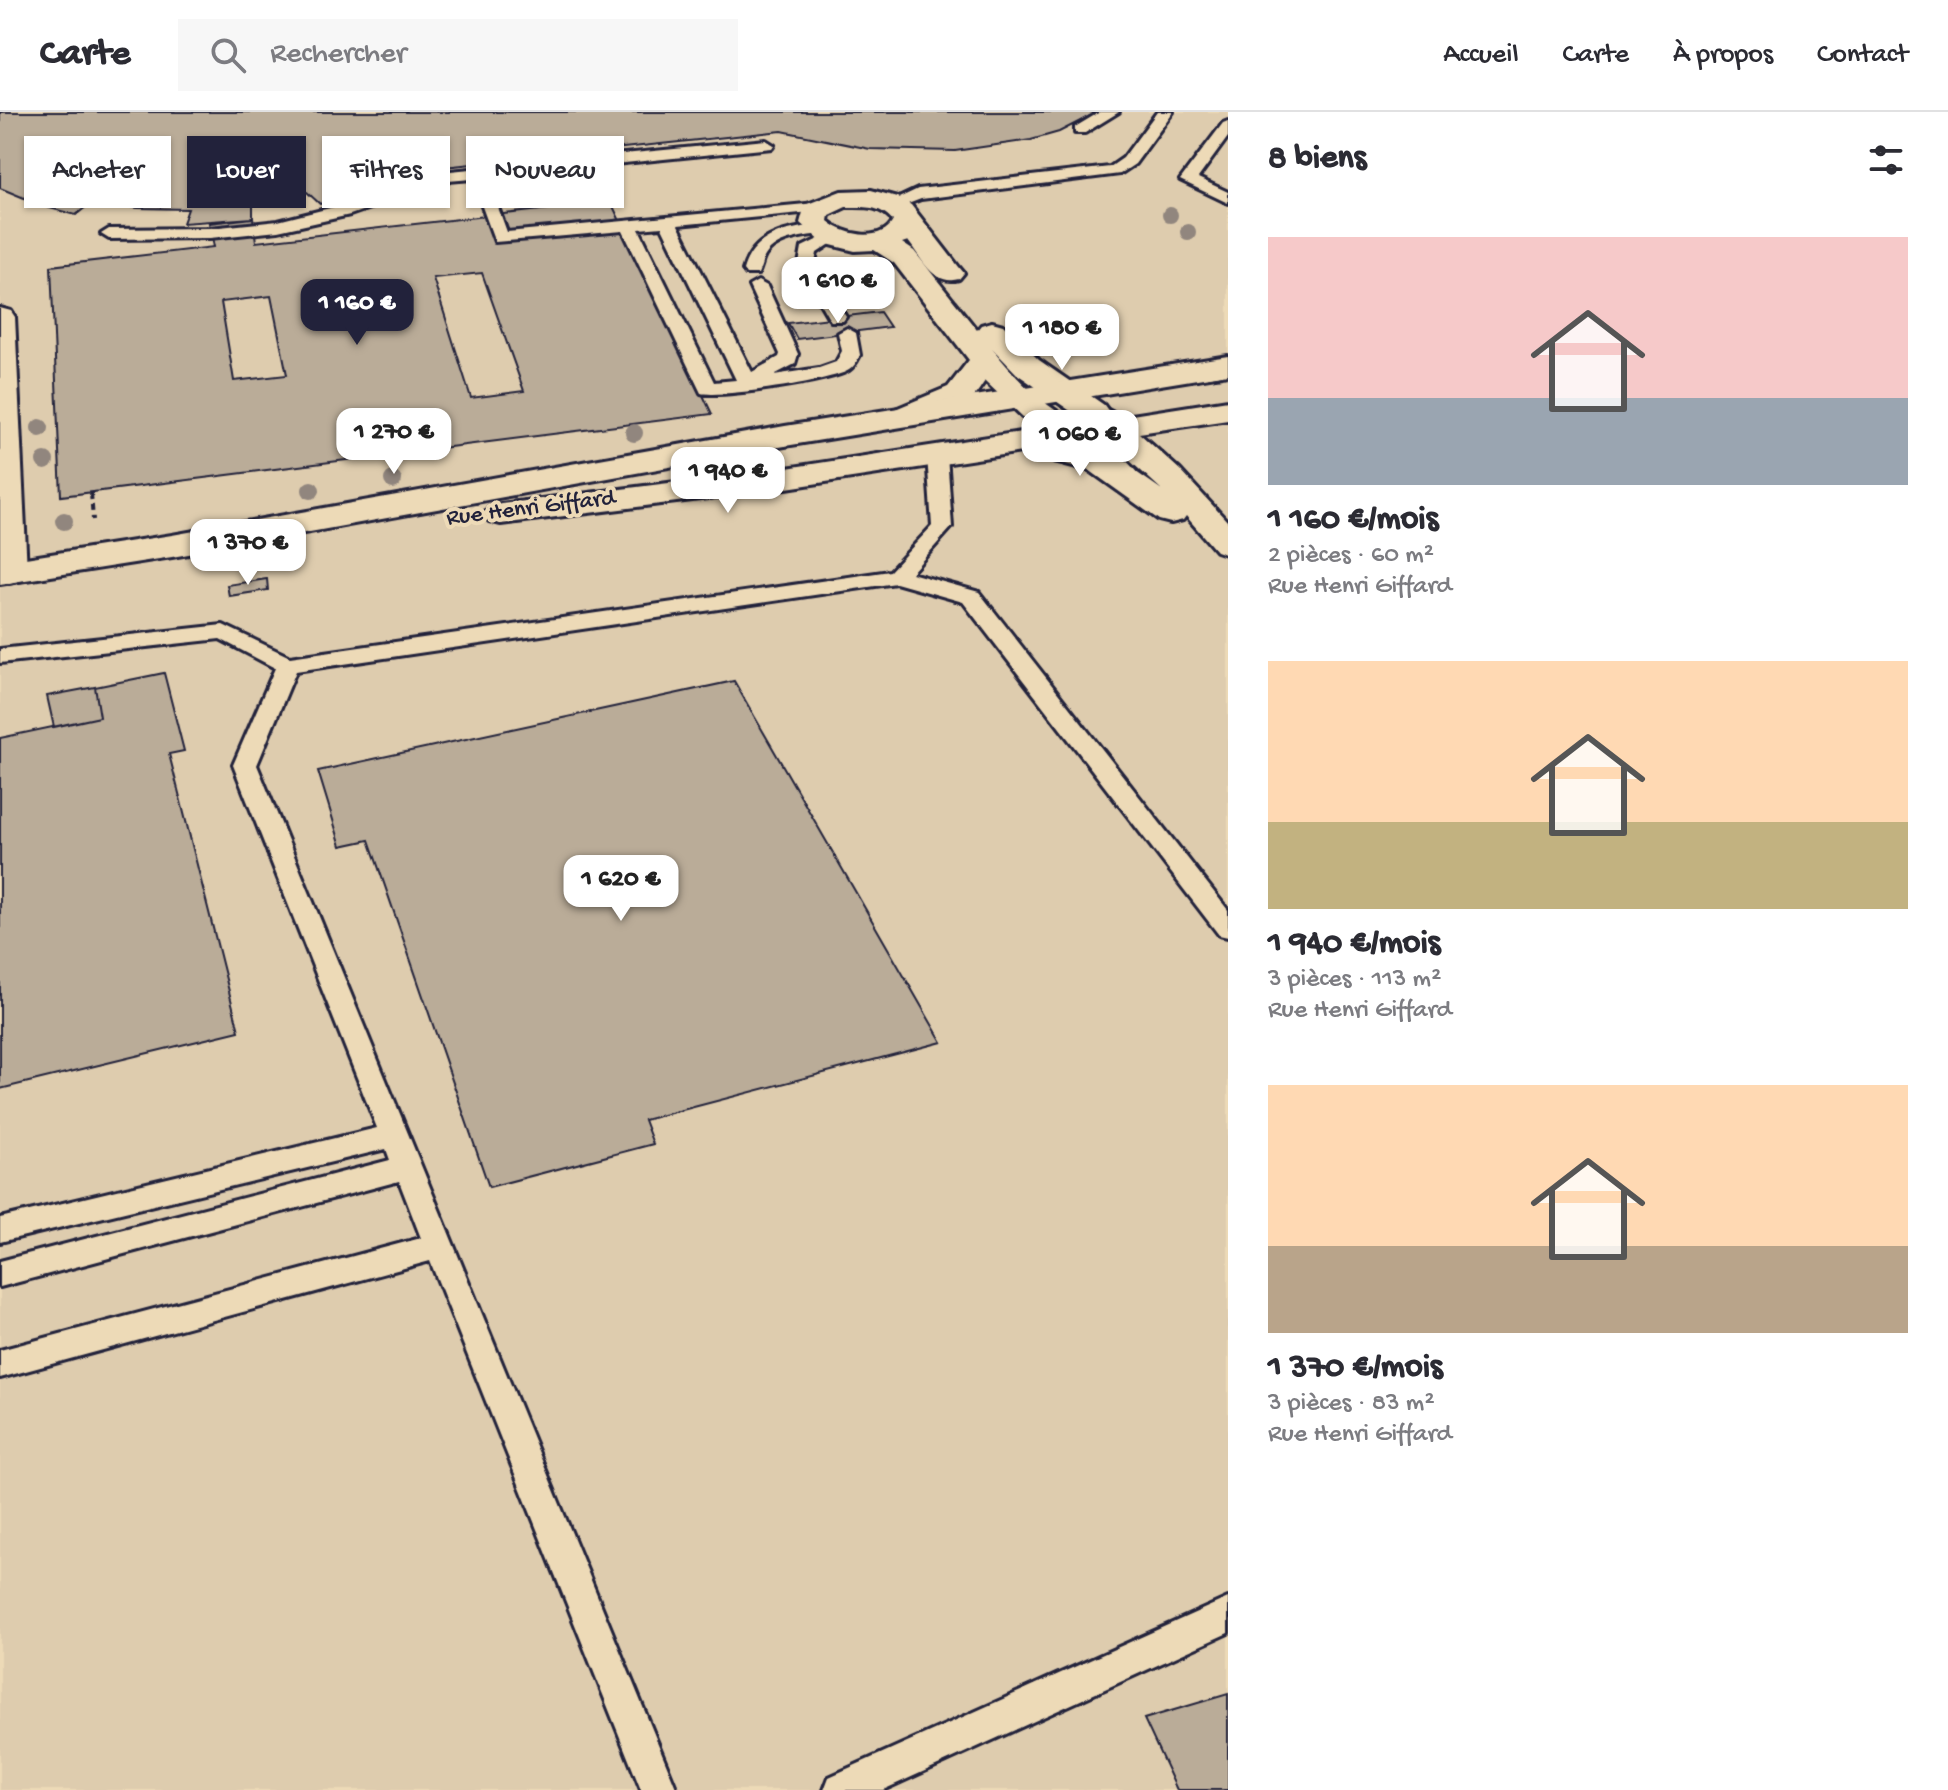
<!DOCTYPE html>
<html lang="fr">
<meta charset="utf-8">
<style>
body{margin:0;font-family:"Gochi Hand",sans-serif;background:#f7f7f7;color:#2b2b33;height:100vh;display:flex;flex-direction:column;font-size:30px;white-space:nowrap}
*{box-sizing:border-box;margin:0}
p{font-size:26px;color:#7c7c81}
.icon{flex:none;width:44px;height:44px;fill:none;stroke:currentColor;stroke-width:2;stroke-linecap:round;stroke-linejoin:round}
.map{position:relative;flex:1;overflow:hidden}
.side{display:flex;flex-direction:column;background:#fff;width:720px}
.side>*{flex:none}
.banner{position:absolute;left:24px;top:24px;width:760px;height:72px;display:flex;gap:16px}
.price{position:absolute;translate:-50% -68px;padding:0 18px;border-radius:16px;background:#fff;color:#222;font-size:26px;line-height:52px;filter:drop-shadow(0 2px 4px #0008)}
.price::after{content:'';position:absolute;left:50%;top:48px;width:24px;height:18px;margin-left:-12px;background:inherit;clip-path:polygon(0 0,100% 0,50% 100%)}
.price.selected{background:#22223b;color:#fff}
ul{padding:0;list-style:none}
li{display:grid;align-content:center;gap:16px;height:424px;padding:0 40px}
li span{display:grid;place-items:center;height:248px;border-radius:0px;color:#555}
li>.icon{margin-inline-start:auto}
span .icon{width:144px;height:144px;fill:#fffc;stroke-width:1}
li b{font-size:34px}
h2{display:flex;justify-content:space-between;align-items:center;height:96px;padding:0 40px;font-size:34px}
.pill{padding:0 28px;border-radius:0px;background:#fff;box-shadow:0 2px 6px #0004;font-size:28px;line-height:72px}
.pill.selected{background:#22223b;color:#fff}
header{display:flex;align-items:center;gap:48px;box-sizing:border-box;height:112px;padding:0 40px;background:#fff;border-bottom:2px solid #e1e1e2}
header strong{font-size:38px}
nav{display:flex;gap:44px;margin-inline-start:auto;font-size:28px}
.search{width:560px;height:72px;background:#f7f7f7;display:flex;align-items:center;gap:20px;box-sizing:border-box;padding:0 28px;border-radius:0px;color:#7c7c81;font-size:30px}
main{display:flex;flex:1;min-height:0}
.map>svg:first-child{display:block}
.built{fill:#deccae}
.building{fill:#baac98;stroke:#22223b;stroke-width:2;fill-rule:evenodd}
.lines{fill:none;stroke-linecap:round;stroke-linejoin:round}
.lane-casing{stroke:#22223b;stroke-width:6}
.street-casing{stroke:#22223b;stroke-width:6}
.secondary-casing{stroke:#22223b;stroke-width:6}
.path{stroke:#22223b;stroke-width:4;stroke-dasharray:7 5;stroke-linecap:butt}
.lane{fill:#eddab7;fill-rule:evenodd}
.street{fill:#eddab7;fill-rule:evenodd}
.secondary{fill:#eddab7;fill-rule:evenodd}
.tree{fill:#91867e}
.labels{text-anchor:middle;dominant-baseline:central;stroke-width:8;stroke-linejoin:round;paint-order:stroke}
.far-street-label{font-size:24px;fill:#22223b;stroke:#eddab7}
</style>
<header>
<strong>Carte</strong>
<div class="search"><svg class="icon" aria-label="search" viewBox="0 0 24 24"><circle cx="10" cy="10" r="6"/><path d="M15 15l6 6"/></svg>Rechercher</div>
<nav><a>Accueil</a><a>Carte</a><a>À propos</a><a>Contact</a></nav>
</header>
<main>
<div class="map">
<svg width="1228" height="1678" viewBox="0 0 1228 1678">
<rect width="100%" height="100%" fill="#eddab7"/>
<filter id="ink" filterUnits="userSpaceOnUse"><feTurbulence type="fractalNoise" baseFrequency=".0125" numOctaves="2"/><feDisplacementMap in="SourceGraphic" scale="16" xChannelSelector="R" yChannelSelector="G"/><feConvolveMatrix kernelMatrix="1 2 1 2 8 2 1 2 1" color-interpolation-filters="sRGB"/></filter>
<g filter="url(#ink)">
<path class="built" d="M0,0H1228V1678H0Z"/>
<path class="building" d="M0,0H1098L1059,20L1031,28L955,39L870,37L782,19L397,60L376,72L320,92L307,80L253,92V106L183,111L188,97L138,96L92,90L76,103L46,95L0,76Z
M611,90L712,302L61,384L51,154L214,135L209,111L253,106L256,130ZM482,161L524,279L471,286L433,166ZM271,184L287,263L234,269L221,190Z
M880,200L890,215L797,227L788,211Z
M267,467L268,478L229,484L227,473Z
M164,561L184,639L169,642L239,919L0,977V626L100,605L95,575Z
M734,569L942,930L644,1008L653,1032L489,1075L369,728L341,734L318,659Z
M95,575L100,605L54,615L47,584Z
M1228,1582V1678H1177L1144,1607Z"/>
<g class="lines">
<defs>
<path id="lane" d="M1100,0H1119L1085,21H1075V15Z
M1157,0H1173L1135,52L1120,62L921,87L892,98L884,93L918,77L1110,55L1123,46Z
M1228,9V25L1198,66L1228,80V91L1180,68L1223,11Z
M766,28L774,33L772,36L487,65L507,120L827,90L829,94L827,98L821,99L678,113L752,260L779,245L780,242L749,174L758,169L767,174L798,242L795,252L774,263L819,256L836,250L842,239L838,221L847,216L856,221L860,243C857,249 855,254 849,258C833,269 720,286 701,281L623,119L495,130L472,67L424,71L387,90L350,103L278,119L210,126L109,127L101,122L109,117L210,116L278,109L370,86L420,62ZM662,115L736,268L714,270L639,117Z
M819,112L825,113L827,117L825,121C806,125 777,125 765,144C762,149 761,156 758,162H746L743,158C754,121 786,118 819,112Z
M833,120L841,125L817,141L814,156H802L799,152L802,135Z
M815,162L821,163L846,205L843,209H831L828,205L806,167Z
M937,337L947,343L952,415L911,461L979,480L1228,798V825L1219,823L963,490L896,471L296,559L257,653L677,1678H641L430,1149L0,1266V1238L421,1126L399,1069L0,1175V1149L390,1048L386,1037L0,1130V1106L377,1016L233,653L275,556L220,527L0,551V537L223,513L290,545L890,459L932,414L927,343Z
M1228,1486V1521L883,1678H824L829,1665Z"/>
<path id="street" d="M871,78L897,85L911,93L959,155L964,161L959,167C934,174 922,147 908,129L902,131L914,139L977,218L981,213L992,210L1003,213L1039,248L1104,293L1109,300L1104,307L1093,310L1082,307L1017,262L991,235C1008,256 1025,276 1048,293C1078,315 1119,334 1141,366L1136,373L1124,376L1112,373L1076,342L1023,305L985,269C980,276 975,285 968,290C949,302 914,317 893,312L888,305L893,298L948,275L969,248L894,151L874,138L855,139L823,131L800,111L805,93L841,79ZM846,95C864,95 881,93 893,109C881,131 844,123 828,109L829,103Z
M0,196L11,199L15,205L27,460L22,468L9,471L0,469Z"/>
<path id="secondary" d="M1228,244V262L785,334L172,445L0,472V450L172,423L785,314Z
M1228,288V308L1139,321L1180,358L1228,410V443L1216,439L1186,404L1183,408L1171,411L1159,408L1089,358L1031,343L1028,339L780,377L501,412L489,409L484,402L489,395L501,392L780,357L1086,310L1083,305L1088,298C1101,295 1108,296 1119,305ZM1106,327L1162,378L1113,344L1068,332Z"/>
</defs>
<use href="#lane" class="lane-casing"/>
<use href="#street" class="street-casing"/>
<use href="#secondary" class="secondary-casing"/>
<path class="path" d="M91,381L93,408"/>
<use href="#lane" class="lane"/>
<use href="#street" class="street"/>
<use href="#secondary" class="secondary"/>
</g>
<g class="tree">
<circle cx="1170" cy="103" r="8"/>
<circle cx="1188" cy="120" r="8"/>
<circle cx="40" cy="316" r="9"/>
<circle cx="634" cy="321" r="9"/>
<circle cx="45" cy="349" r="9"/>
<circle cx="393" cy="368" r="9"/>
<circle cx="311" cy="378" r="9"/>
<circle cx="64" cy="409" r="9"/>
</g>
</g>
<g class="labels">
<g class="far-street-label">
<text transform="translate(531 397) rotate(-7)">Rue Henri Giffard</text>
</g>
</g>
</svg>
<b class="price" style="left:838px;top:213px">1 610 €</b>
<b class="price selected" style="left:357px;top:235px">1 160 €</b>
<b class="price" style="left:1062px;top:260px">1 180 €</b>
<b class="price" style="left:394px;top:364px">1 270 €</b>
<b class="price" style="left:1080px;top:366px">1 060 €</b>
<b class="price" style="left:728px;top:403px">1 940 €</b>
<b class="price" style="left:248px;top:475px">1 370 €</b>
<b class="price" style="left:621px;top:811px">1 620 €</b>
<div class="banner">
<a class="pill">Acheter</a>
<a class="pill selected">Louer</a>
<a class="pill">Filtres</a>
<a class="pill">Nouveau</a>
</div>
</div>
<section class="side">
<h2>8 biens<svg class="icon" aria-label="filters" viewBox="0 0 24 24"><path d="M4 7h16M4 17h16"/><circle cx="9" cy="7" r="2"/><circle cx="15" cy="17" r="2"/></svg></h2>
<ul>
<li><span style="background:linear-gradient(#f6c9c9 65%,#9aa5b1 0)"><svg class="icon" aria-label="home" viewBox="0 0 24 24"><path d="M3 11l9-7 9 7M6 9v11h12V9"/></svg></span><div><b>1 160 €/mois</b><p>2 pièces · 60 m²</p><p>Rue Henri Giffard</p></div></li>
<li><span style="background:linear-gradient(#ffd9b3 65%,#c2b280 0)"><svg class="icon" aria-label="home" viewBox="0 0 24 24"><path d="M3 11l9-7 9 7M6 9v11h12V9"/></svg></span><div><b>1 940 €/mois</b><p>3 pièces · 113 m²</p><p>Rue Henri Giffard</p></div></li>
<li><span style="background:linear-gradient(#ffd9b3 65%,#b9a48a 0)"><svg class="icon" aria-label="home" viewBox="0 0 24 24"><path d="M3 11l9-7 9 7M6 9v11h12V9"/></svg></span><div><b>1 370 €/mois</b><p>3 pièces · 83 m²</p><p>Rue Henri Giffard</p></div></li>
</ul>
</section>
</main>
